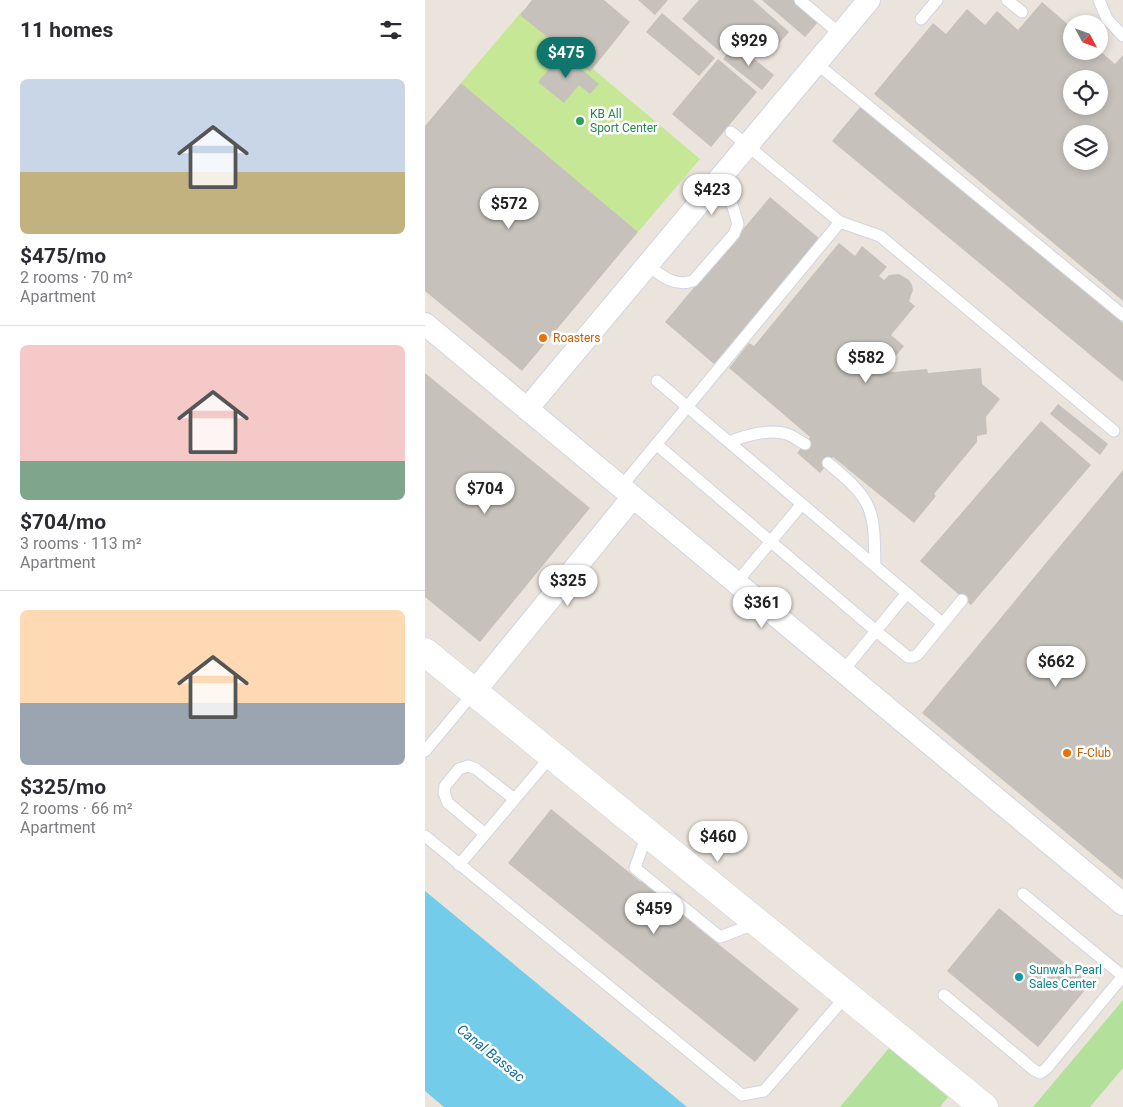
<!DOCTYPE html>
<meta charset="utf-8">
<style>
body{margin:0;font-family:Roboto,sans-serif;background:#f2f2f3;color:#2b2b33;height:100vh;display:flex;flex-direction:column;font-size:19px;white-space:nowrap}
*{box-sizing:border-box;margin:0}
p{font-size:16px;color:#7c7c81}
.icon{flex:none;width:28px;height:28px;fill:none;stroke:currentColor;stroke-width:2;stroke-linecap:round;stroke-linejoin:round}
.map{position:relative;flex:1;overflow:hidden}
.side{display:flex;flex-direction:column;background:#fff;width:425px}
.side>*{flex:none}
.needle{width:32px;rotate:131deg}
.buttons{position:absolute;left:638px;top:15px;display:grid;gap:10px}
.buttons a{display:grid;place-items:center;width:45px;height:45px;border-radius:50%;background:#fff;box-shadow:0 2px 8px #0003;font-size:25px}
.price{position:absolute;translate:-50% -42px;padding:0 11px;border-radius:18px;background:#fff;color:#222;font-size:16px;line-height:32px;filter:drop-shadow(0 1px 2px #0008)}
.price::after{content:'';position:absolute;left:50%;top:30px;width:15px;height:11px;margin-left:-8px;background:inherit;clip-path:polygon(0 0,100% 0,50% 100%)}
.price.on{background:#0f766e;color:#fff}
ul{padding:0;list-style:none}
li{display:grid;align-content:center;gap:10px;height:265px;padding:0 20px}
li+li{border-top:1px solid #e1e1e2}
li span{display:grid;place-items:center;height:155px;border-radius:8px;color:#555}
li>.icon{margin-inline-start:auto}
span .icon{width:90px;height:90px;fill:#fffc;stroke-width:1}
li b{font-size:21px}
h2{display:flex;justify-content:space-between;align-items:center;height:60px;padding:0 20px;font-size:21px}
main{display:flex;flex:1;min-height:0}
.map>svg:first-child{display:block}
.green{fill:#b3e09a}
.pitch{fill:#c6e796}
.water{fill:#72ccea}
.building{fill:#c6c1bb;fill-rule:evenodd}
.lines{fill:none;stroke-linecap:round;stroke-linejoin:round}
.service-casing{stroke:#d1d4e2;stroke-width:13}
.minor-casing{stroke:#d1d4e2;stroke-width:24}
.tertiary-casing{stroke:#d1d4e2;stroke-width:29}
.service{stroke:#fff;stroke-width:11}
.minor{stroke:#fff;stroke-width:22}
.tertiary{stroke:#fff;stroke-width:28}
.leisure-dot{fill:#2e9e5b;stroke:#fff;stroke-width:2}
.food-dot{fill:#e8710a;stroke:#fff;stroke-width:2}
.culture-dot{fill:#0f9aa8;stroke:#fff;stroke-width:2}
.labels{text-anchor:middle;dominant-baseline:central;stroke-width:5;stroke-linejoin:round;paint-order:stroke}
.leisure-label{font-size:12px;fill:#27864d;stroke:#fff;text-anchor:start}
.food-label{font-size:12px;fill:#c56008;stroke:#fff;text-anchor:start}
.culture-label{font-size:12px;fill:#0d838f;stroke:#fff;text-anchor:start}
.water-label{font-size:14px;font-style:italic;fill:#126a95;stroke:#fff}
</style>
<main>
<section class="side">
<h2>11 homes<svg class="icon" aria-label="filters" viewBox="0 0 24 24"><path d="M4 7h16M4 17h16"/><circle cx="9" cy="7" r="2"/><circle cx="15" cy="17" r="2"/></svg></h2>
<ul>
<li><span style="background:linear-gradient(#c9d6e8 60%,#c2b280 0)"><svg class="icon" aria-label="home" viewBox="0 0 24 24"><path d="M3 11l9-7 9 7M6 9v11h12V9"/></svg></span><div><b>$475/mo</b><p>2 rooms · 70 m²</p><p>Apartment</p></div></li>
<li><span style="background:linear-gradient(#f6c9c9 75%,#7fa58c 0)"><svg class="icon" aria-label="home" viewBox="0 0 24 24"><path d="M3 11l9-7 9 7M6 9v11h12V9"/></svg></span><div><b>$704/mo</b><p>3 rooms · 113 m²</p><p>Apartment</p></div></li>
<li><span style="background:linear-gradient(#ffd9b3 60%,#9aa5b1 0)"><svg class="icon" aria-label="home" viewBox="0 0 24 24"><path d="M3 11l9-7 9 7M6 9v11h12V9"/></svg></span><div><b>$325/mo</b><p>2 rooms · 66 m²</p><p>Apartment</p></div></li>
</ul>
</section>
<div class="map">
<svg width="698" height="1107" viewBox="0 0 698 1107">
<rect width="100%" height="100%" fill="#ebe4dc"/>
<path class="green" d="M698,1000V1068L665,1107H608Z
M464,1048L523,1097L515,1107H415Z"/>
<path class="pitch" d="M98,10L275,159L213,232L36,83Z"/>
<path class="water" d="M0,891L262,1107H19L0,1091Z"/>
<path class="building" d="M107,0H179L205,22L165,72L95,15Z
M213,0H243L230,15Z
M274,0H328L364,32L342,57L312,31L294,51L257,19Z
M337,0H370L394,21L380,37Z
M617,2L646,27V51H675L690,64L698,55V301L449,94L508,23L521,34L542,9L560,25L572,11L593,30ZM646,79H674V106H646ZM646,134H674V161H646Z
M237,13L290,58L274,76L221,32Z
M311,44L349,75L337,90L298,59Z
M137,53L174,84L165,94L154,85L139,103L113,82Z
M293,59L332,92L286,147L247,114Z
M36,83L213,232L97,371L0,291V126Z
M436,106L698,323V382L407,141Z
M345,197L395,239L289,364L240,322Z
M414,243L430,256L437,246L462,267L454,276L459,280L464,275L474,274L484,280L487,285L488,290L484,301L490,306L466,335L479,346L457,373L502,369L503,373L556,368L557,384L575,399L561,417L562,434L552,436V442L509,494L511,496L489,523L408,457L395,473L372,453L385,437L304,368L324,343L329,346Z
M0,373L165,508L55,642L0,597Z
M633,404L683,444L675,455L625,414Z
M616,421L666,465L546,605L495,561Z
M698,470V880L497,713Z
M126,809L216,882L222,875L277,919L271,926L374,1009L330,1062L83,863Z
M574,908L665,984L613,1047L522,971Z"/>
<g class="lines">
<defs>
<path id="service" d="M375,0L415,34
M582,0L597,12
M674,0L682,19L698,36
M496,19L512,0
M391,63L698,315
M306,132L415,222L455,236L689,431
M222,265C237,276 249,287 268,281L309,234L313,224L307,204L289,185
M232,381L517,623
M304,442C320,436 344,428 362,434C368,436 374,441 380,444
M231,444L451,631L483,657H488L493,654L537,600
M403,463C449,501 449,508 450,566
M196,487L415,222
M311,583L377,504
M418,671L482,593
M0,751L49,692
M60,834L23,803L19,793L20,786L34,769L43,766L51,769L89,799
M222,834L210,868L295,937L332,923
M0,836L317,1095L339,1091L422,995
M34,865L127,755
M598,894L698,976
M519,995L609,1070L615,1073L621,1069L698,976"/>
<path id="minor" d="M0,324L698,904
M102,409L444,0
M49,692L208,497"/>
<path id="tertiary" d="M0,652L559,1107"/>
</defs>
<use href="#service" class="service-casing"/>
<use href="#minor" class="minor-casing"/>
<use href="#tertiary" class="tertiary-casing"/>
<use href="#service" class="service"/>
<use href="#minor" class="minor"/>
<use href="#tertiary" class="tertiary"/>
</g>
<circle class="leisure-dot" cx="155" cy="121" r="5"/>
<g class="food-dot">
<circle cx="118" cy="338" r="5"/>
<circle cx="642" cy="753" r="5"/>
</g>
<circle class="culture-dot" cx="594" cy="977" r="5"/>
<g class="labels">
<g class="leisure-label">
<text x="165" y="114">KB All<tspan x="165" dy="14">Sport Center</tspan></text>
</g>
<g class="food-label">
<text x="128" y="338">Roasters</text>
<text x="652" y="753">F-Club</text>
</g>
<g class="culture-label">
<text x="604" y="970">Sunwah Pearl<tspan x="604" dy="14">Sales Center</tspan></text>
</g>
<g class="water-label">
<text transform="translate(66 1053) rotate(39)">Canal Bassac</text>
</g>
</g>
</svg>
<div class="buttons">
<a><svg class="needle" viewBox="-14 -14 28 28"><path d="M0-13l5 13h-10z" fill="#e53935"/><path d="M0 13l5-13h-10z" fill="#7c7c81"/></svg></a>
<a><svg class="icon" aria-label="locate" viewBox="0 0 24 24"><circle cx="12" cy="12" r="6"/><path d="M12 2v4M12 18v4M2 12h4M18 12h4"/></svg></a>
<a><svg class="icon" aria-label="layers" viewBox="0 0 24 24"><path d="M12 4l9 5-9 5-9-5zM3 14l9 5 9-5"/></svg></a>
</div>
<b class="price" style="left:324px;top:67px">$929</b>
<b class="price on" style="left:141px;top:79px">$475</b>
<b class="price" style="left:287px;top:216px">$423</b>
<b class="price" style="left:84px;top:230px">$572</b>
<b class="price" style="left:441px;top:384px">$582</b>
<b class="price" style="left:60px;top:515px">$704</b>
<b class="price" style="left:143px;top:607px">$325</b>
<b class="price" style="left:337px;top:629px">$361</b>
<b class="price" style="left:631px;top:688px">$662</b>
<b class="price" style="left:293px;top:863px">$460</b>
<b class="price" style="left:229px;top:935px">$459</b>
</div>
</main>
